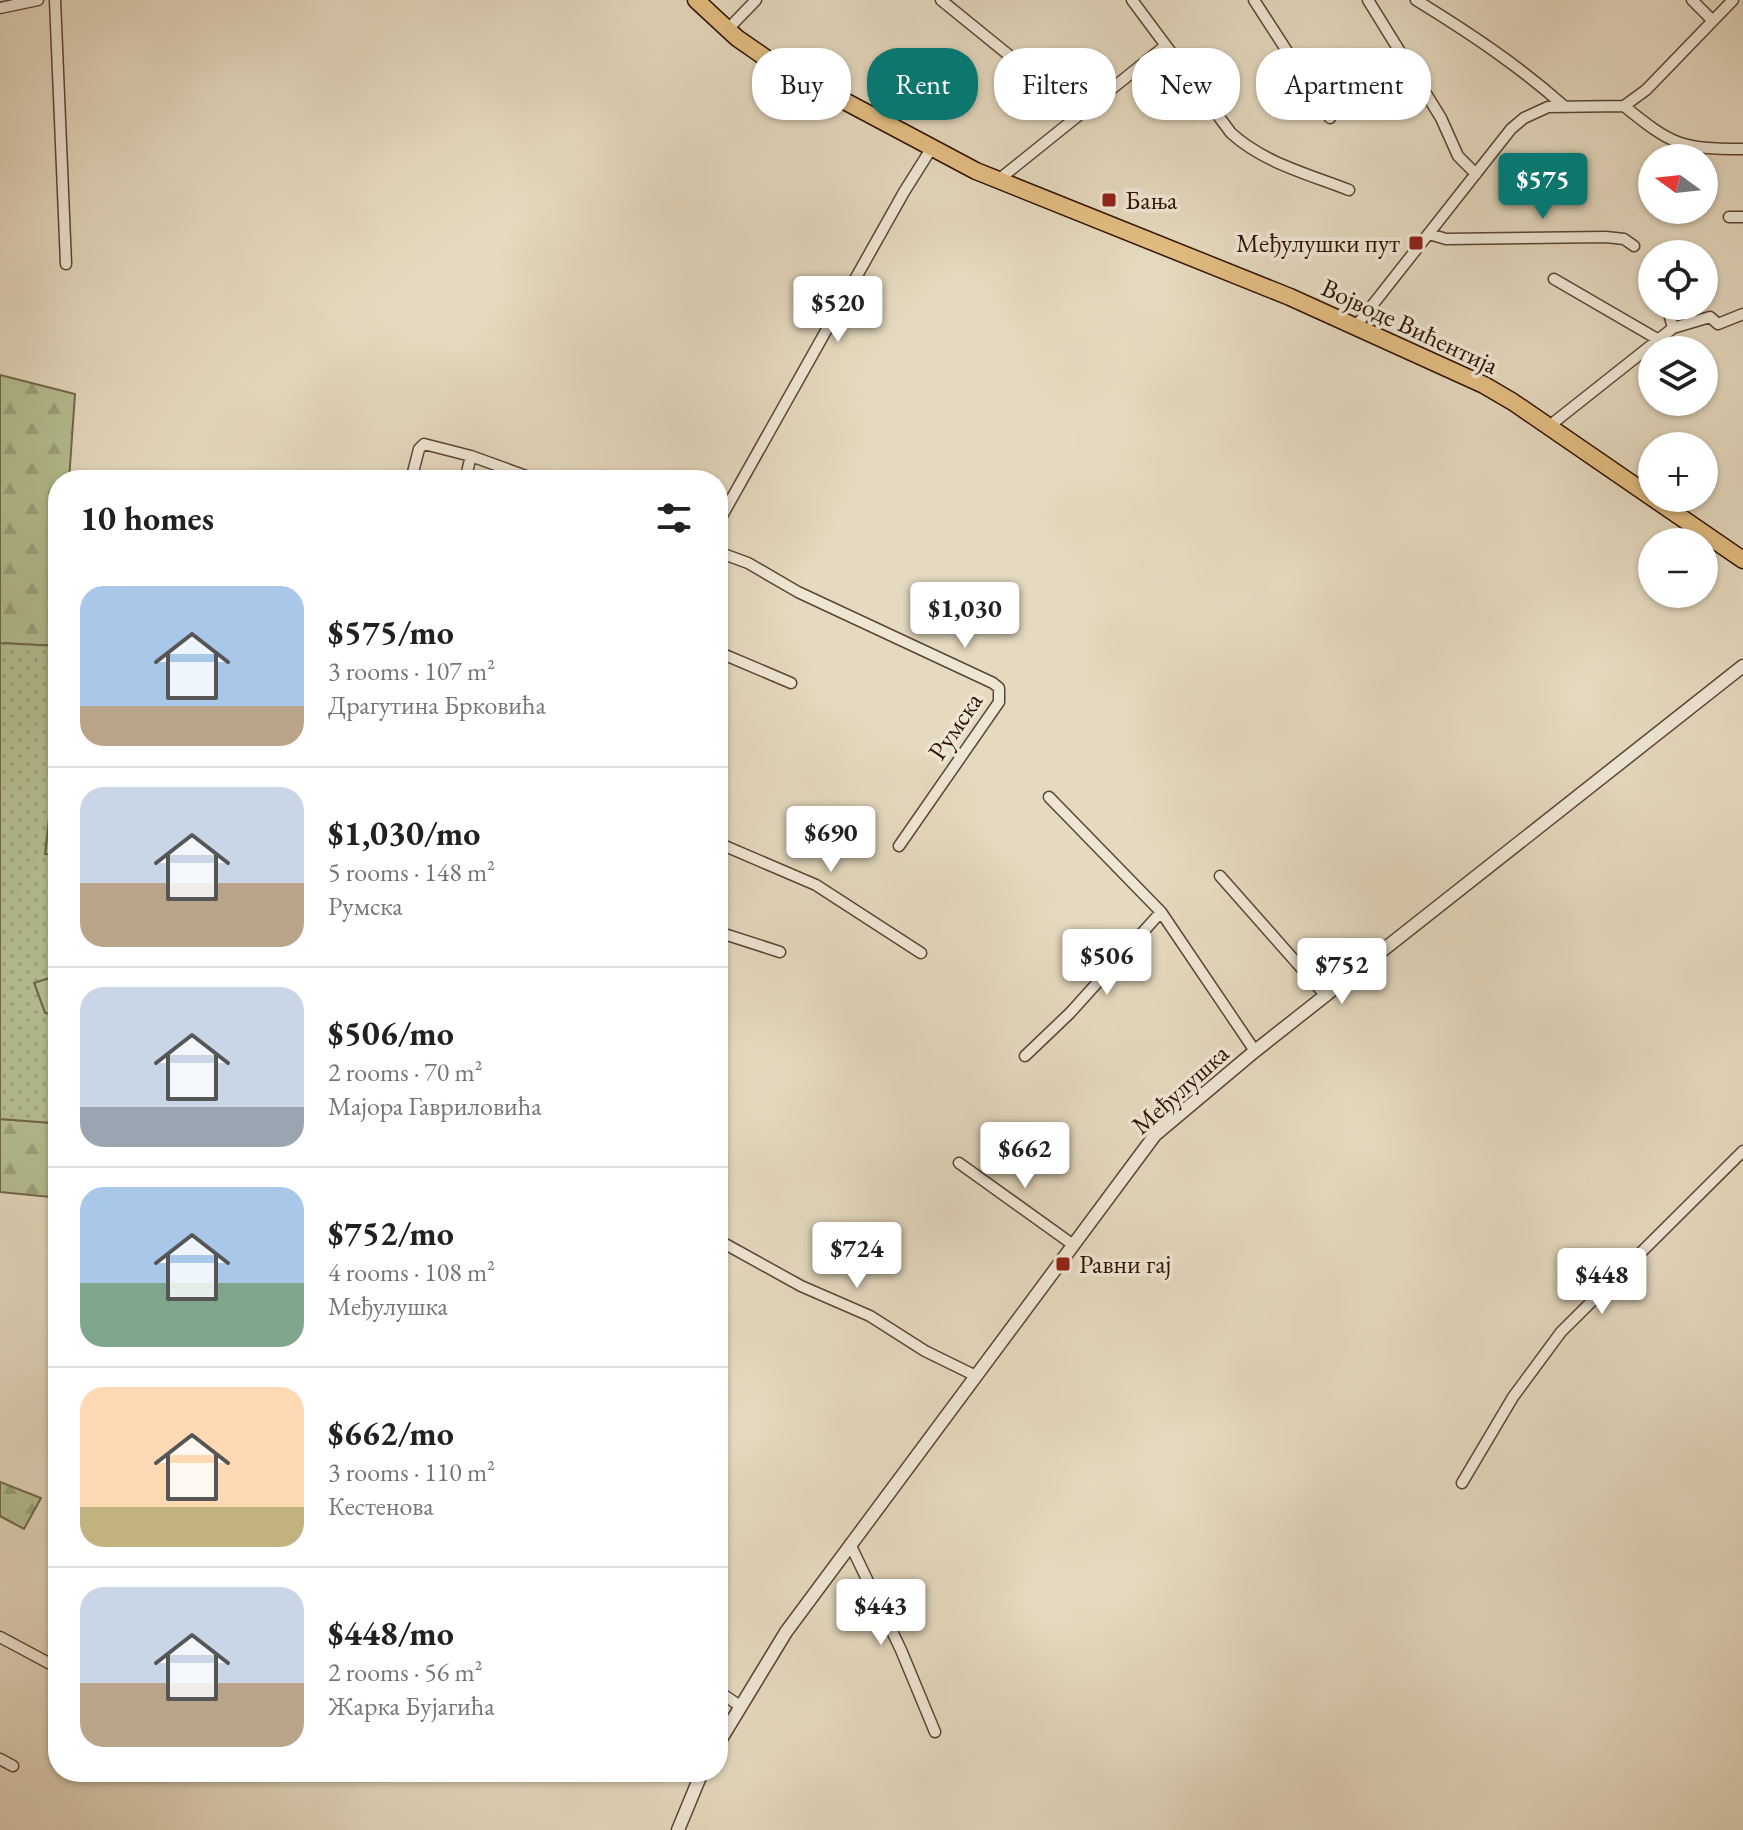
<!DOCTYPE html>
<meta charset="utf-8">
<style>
body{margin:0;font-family:"EB Garamond",serif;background:#f6f6f6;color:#202124;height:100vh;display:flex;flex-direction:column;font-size:30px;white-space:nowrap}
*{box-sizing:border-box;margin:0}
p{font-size:26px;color:#757577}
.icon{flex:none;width:44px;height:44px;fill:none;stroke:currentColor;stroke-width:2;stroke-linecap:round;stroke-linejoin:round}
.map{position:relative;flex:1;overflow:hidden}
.drawer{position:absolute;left:48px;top:470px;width:680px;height:1312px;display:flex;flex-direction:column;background:#fff;border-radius:32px;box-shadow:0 2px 6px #0004}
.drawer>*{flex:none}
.banner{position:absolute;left:752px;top:48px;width:760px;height:72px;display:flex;gap:16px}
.needle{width:52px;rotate:285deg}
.buttons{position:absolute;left:1638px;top:144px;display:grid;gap:16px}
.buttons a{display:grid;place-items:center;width:80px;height:80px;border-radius:50%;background:#fff;box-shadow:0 2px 6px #0004;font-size:40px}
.price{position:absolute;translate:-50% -68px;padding:0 18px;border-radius:8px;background:#fff;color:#222;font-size:26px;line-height:52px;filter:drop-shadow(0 2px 4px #0008)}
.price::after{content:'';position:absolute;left:50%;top:48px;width:24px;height:18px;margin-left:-12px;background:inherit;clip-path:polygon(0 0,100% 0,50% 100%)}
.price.selected{background:#0f766e;color:#fff}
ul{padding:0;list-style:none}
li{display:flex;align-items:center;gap:24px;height:200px;padding:0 32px}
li+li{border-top:2px solid #e0e0e0}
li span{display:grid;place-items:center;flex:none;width:224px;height:160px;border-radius:24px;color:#555}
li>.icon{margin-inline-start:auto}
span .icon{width:96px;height:96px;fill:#fffc;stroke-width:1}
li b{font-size:34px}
h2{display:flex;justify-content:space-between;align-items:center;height:96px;padding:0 32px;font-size:34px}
.tag{padding:0 28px;border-radius:32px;background:#fff;box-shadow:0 2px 6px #0004;font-size:28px;line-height:72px}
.tag.selected{background:#0f766e;color:#fff}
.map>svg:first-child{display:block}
.forest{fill:url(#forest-firs);stroke:#72684b;stroke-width:2}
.garden{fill:url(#garden-dots);stroke:#72684b;stroke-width:2}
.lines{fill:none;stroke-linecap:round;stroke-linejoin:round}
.minor-casing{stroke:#5d4433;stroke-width:13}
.tertiary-casing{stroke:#5d4433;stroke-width:15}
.primary-casing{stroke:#301204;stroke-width:19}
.minor{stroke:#eee6d5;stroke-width:10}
.tertiary{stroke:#eee6d5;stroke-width:12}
.primary{stroke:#e2bc80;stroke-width:16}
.poi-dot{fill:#8f2418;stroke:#eee6d5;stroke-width:3}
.labels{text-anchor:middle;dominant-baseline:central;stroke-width:7;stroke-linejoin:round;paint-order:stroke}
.poi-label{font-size:26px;fill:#301204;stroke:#eee6d5;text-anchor:start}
.street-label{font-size:26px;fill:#301204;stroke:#eee6d5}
</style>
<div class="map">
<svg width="1743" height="1830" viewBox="0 0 1743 1830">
<defs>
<pattern id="forest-firs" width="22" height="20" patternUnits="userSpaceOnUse" patternTransform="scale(2)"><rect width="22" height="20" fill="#b5bf92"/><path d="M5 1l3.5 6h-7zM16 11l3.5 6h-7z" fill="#9ca37c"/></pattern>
<pattern id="garden-dots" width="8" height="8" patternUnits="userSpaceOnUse" patternTransform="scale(2)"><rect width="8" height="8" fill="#b5bf92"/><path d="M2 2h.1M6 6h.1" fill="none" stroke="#9ca37c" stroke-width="1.8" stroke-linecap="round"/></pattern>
</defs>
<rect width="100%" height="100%" fill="#e5d9bf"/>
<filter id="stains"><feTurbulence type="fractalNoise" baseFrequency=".0025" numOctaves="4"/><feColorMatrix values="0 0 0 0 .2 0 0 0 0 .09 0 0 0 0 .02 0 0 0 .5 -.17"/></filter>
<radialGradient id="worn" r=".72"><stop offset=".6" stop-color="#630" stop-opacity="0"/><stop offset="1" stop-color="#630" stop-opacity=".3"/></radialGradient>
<path class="forest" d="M0,375L75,394L69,480H58V646L0,643Z
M51,800L58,802V855H45Z
M58,967V1016L45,1013L34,982L56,976Z
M58,1110V1174L50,1197L0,1192V1119L52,1123Z
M0,1482L41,1498L24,1529L0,1516Z"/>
<path class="garden" d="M0,643L58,646V802L51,801L45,854L58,855V967L56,976L34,983L45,1013L58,1016V1110L52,1123L0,1119Z"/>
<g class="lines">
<defs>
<path id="minor" d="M55,0L66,264
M941,0L1026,69
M1132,0L1231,133C1264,163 1308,174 1349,190
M1254,0L1330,118
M1368,0L1441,118L1458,156L1476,174
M1416,0C1468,32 1518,65 1564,106
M1692,0L1713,21
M0,8L38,0
M728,29L756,0
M1624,106C1672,145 1680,149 1743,149
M997,181L1165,46
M1729,217H1743
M1429,234L1446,239L1606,237L1624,239L1634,246
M1554,279L1659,340
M1667,306L1673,328
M1356,326L1511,129L1524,118L1548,107L1624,106L1646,90L1733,0
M1548,427L1673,328L1710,317L1718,324L1743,314
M411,480L419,449L424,444L471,456L537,480
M465,480L471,456
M718,523L904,192L931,149
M718,552L748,563L798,592L993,683L999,688V702L899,846
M718,652L791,683
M1049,797L1161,912L1255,1051
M718,843L816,885L921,953
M1220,876L1326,996
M718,932L780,952
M1025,1056L1070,1013L1161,912
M959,1163L1072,1244
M718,1240L801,1286L870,1316L925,1351L974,1375
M1462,1483L1513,1397L1561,1332L1743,1151
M850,1544L901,1650L935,1732
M0,1637L58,1668
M718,1691L740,1706
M0,1759L13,1766"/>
<path id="tertiary" d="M718,1744L786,1632L1155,1135L1255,1051L1743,666
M678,1830L702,1772"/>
<path id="primary" d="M696,0L737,38L773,63L976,171L1290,297L1484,385L1513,402L1743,560"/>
</defs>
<use href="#minor" class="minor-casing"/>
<use href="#tertiary" class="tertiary-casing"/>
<use href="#primary" class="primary-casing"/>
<use href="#minor" class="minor"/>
<use href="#tertiary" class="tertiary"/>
<use href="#primary" class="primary"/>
</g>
<g class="poi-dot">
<rect x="1101" y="192" width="16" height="16" rx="4"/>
<rect x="1408" y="235" width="16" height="16" rx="4"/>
<rect x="1055" y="1256" width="16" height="16" rx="4"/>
</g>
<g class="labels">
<g class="poi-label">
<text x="1125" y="200">Бања</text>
<text x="1400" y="243" text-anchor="end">Међулушки пут</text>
<text x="1079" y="1264">Равни гај</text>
</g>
<g class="street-label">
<text transform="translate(1410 326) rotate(25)">Војводе Вићентија</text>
<text transform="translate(955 726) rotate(-56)">Румска</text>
<text transform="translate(1180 1089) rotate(-42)">Међулушка</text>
</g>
</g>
<rect width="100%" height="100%" filter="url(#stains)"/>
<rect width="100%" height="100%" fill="url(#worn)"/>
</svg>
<div class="buttons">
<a><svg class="needle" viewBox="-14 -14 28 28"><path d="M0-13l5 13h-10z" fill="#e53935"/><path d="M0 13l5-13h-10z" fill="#757577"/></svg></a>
<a><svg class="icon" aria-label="locate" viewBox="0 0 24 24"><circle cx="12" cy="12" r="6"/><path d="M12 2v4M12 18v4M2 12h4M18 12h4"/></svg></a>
<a><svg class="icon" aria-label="layers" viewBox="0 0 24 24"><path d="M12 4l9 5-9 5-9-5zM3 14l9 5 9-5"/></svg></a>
<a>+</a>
<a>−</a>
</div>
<b class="price selected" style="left:1543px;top:221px">$575</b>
<b class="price" style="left:838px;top:344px">$520</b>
<b class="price" style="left:965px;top:650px">$1,030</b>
<b class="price" style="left:831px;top:874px">$690</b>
<b class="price" style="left:1107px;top:997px">$506</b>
<b class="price" style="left:1342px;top:1006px">$752</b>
<b class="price" style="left:1025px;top:1190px">$662</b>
<b class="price" style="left:857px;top:1290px">$724</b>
<b class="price" style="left:1602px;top:1316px">$448</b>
<b class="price" style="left:881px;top:1647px">$443</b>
<div class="banner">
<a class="tag">Buy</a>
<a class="tag selected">Rent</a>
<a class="tag">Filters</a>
<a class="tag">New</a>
<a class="tag">Apartment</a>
</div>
<section class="drawer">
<h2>10 homes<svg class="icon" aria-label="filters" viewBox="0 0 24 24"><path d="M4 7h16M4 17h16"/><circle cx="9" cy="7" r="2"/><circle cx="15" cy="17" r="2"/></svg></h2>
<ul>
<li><span style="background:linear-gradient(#a9c7e8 75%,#b9a48a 0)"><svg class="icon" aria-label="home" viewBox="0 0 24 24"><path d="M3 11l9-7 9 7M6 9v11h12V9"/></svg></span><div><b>$575/mo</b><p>3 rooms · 107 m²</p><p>Драгутина Брковића</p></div></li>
<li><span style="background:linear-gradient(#c9d6e8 60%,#b9a48a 0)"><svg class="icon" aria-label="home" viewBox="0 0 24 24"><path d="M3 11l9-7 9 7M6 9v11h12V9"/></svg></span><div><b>$1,030/mo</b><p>5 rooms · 148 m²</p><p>Румска</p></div></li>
<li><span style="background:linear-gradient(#c9d6e8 75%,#9aa5b1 0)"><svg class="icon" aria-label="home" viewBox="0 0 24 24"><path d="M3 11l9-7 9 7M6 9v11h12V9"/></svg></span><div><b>$506/mo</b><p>2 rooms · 70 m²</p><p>Мајора Гавриловића</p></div></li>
<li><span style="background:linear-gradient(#a9c7e8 60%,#7fa58c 0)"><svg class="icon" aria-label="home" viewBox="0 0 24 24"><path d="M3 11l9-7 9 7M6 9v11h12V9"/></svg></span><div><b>$752/mo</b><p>4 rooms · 108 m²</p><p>Међулушка</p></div></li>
<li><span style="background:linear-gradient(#ffd9b3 75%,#c2b280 0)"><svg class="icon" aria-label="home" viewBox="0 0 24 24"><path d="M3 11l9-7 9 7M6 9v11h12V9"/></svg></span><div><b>$662/mo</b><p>3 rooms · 110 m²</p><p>Кестенова</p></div></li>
<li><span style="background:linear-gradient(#c9d6e8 60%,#b9a48a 0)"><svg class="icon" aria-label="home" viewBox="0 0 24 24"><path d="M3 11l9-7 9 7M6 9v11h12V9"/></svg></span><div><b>$448/mo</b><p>2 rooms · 56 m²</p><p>Жарка Бујагића</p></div></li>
</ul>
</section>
</div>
